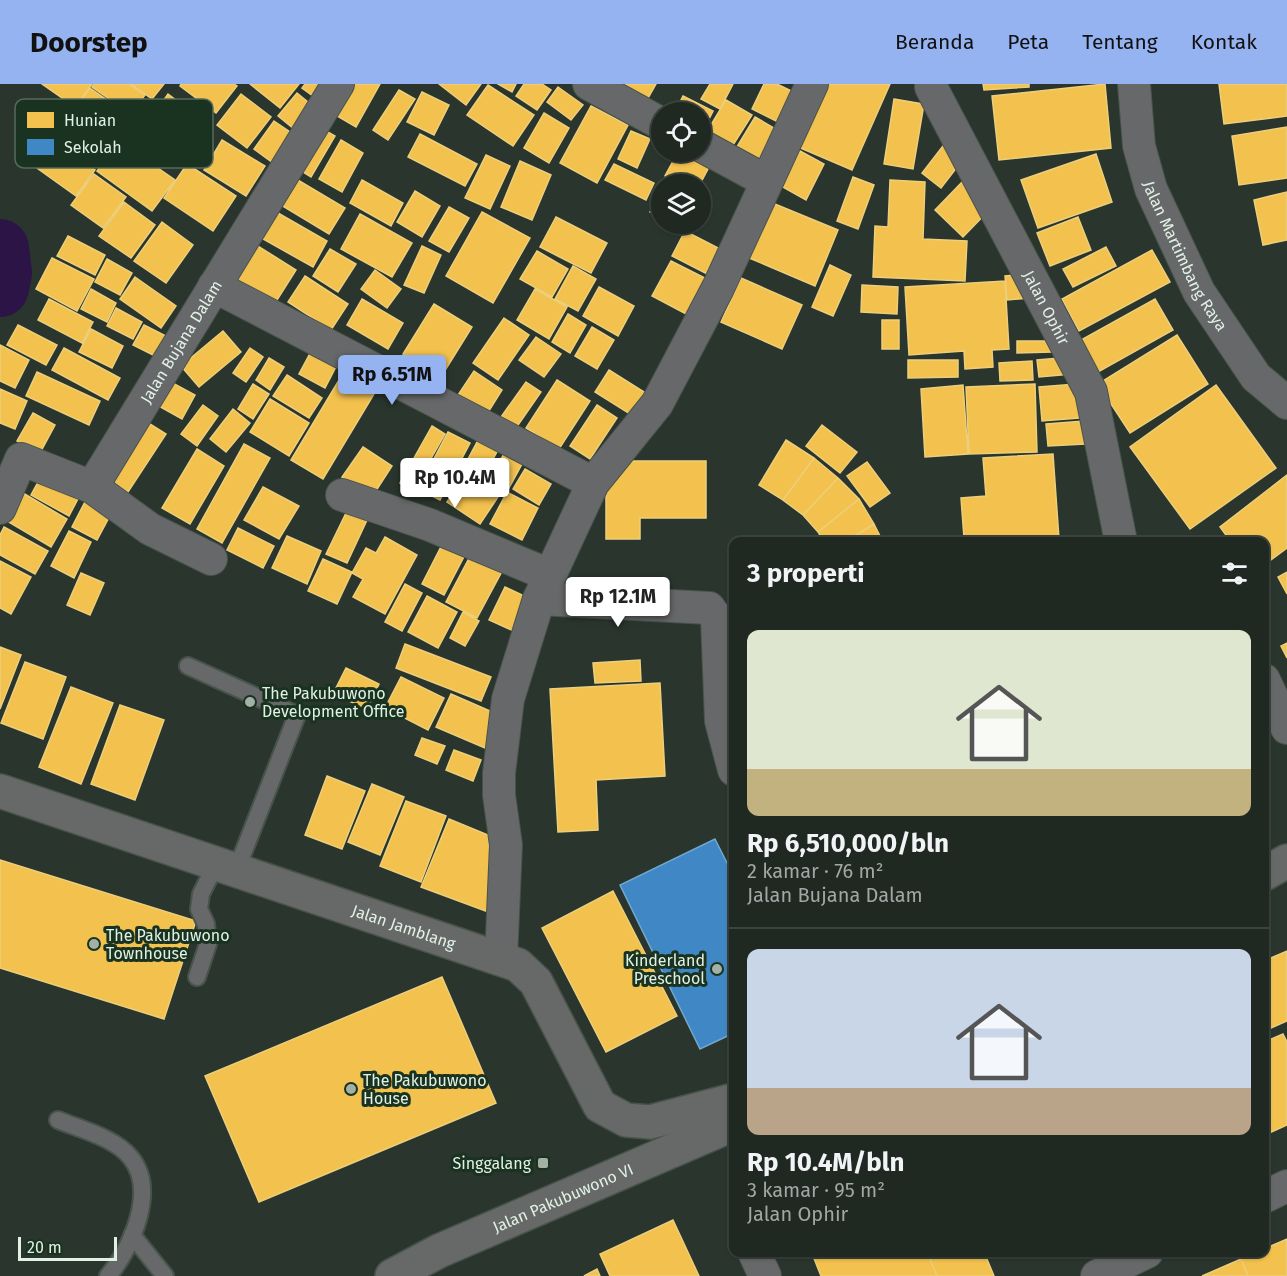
<!DOCTYPE html>
<html lang="id">
<meta charset="utf-8">
<style>
body{margin:0;font-family:"Fira Sans",sans-serif;background:#2d342f;color:#f1f3f6;height:100vh;display:flex;flex-direction:column;font-size:22px;white-space:nowrap}
*{box-sizing:border-box;margin:0}
p{font-size:20px;color:#a2a6a5}
.icon{flex:none;width:33px;height:33px;fill:none;stroke:currentColor;stroke-width:2;stroke-linecap:round;stroke-linejoin:round}
.map{position:relative;flex:1;overflow:hidden}
.panel{position:absolute;left:729px;top:453px;width:540px;height:720px;display:flex;flex-direction:column;background:#202822;border-radius:12px;box-shadow:0 2px 4px #0004,0 0 0 2px #3d4440}
.panel>*{flex:none}
.controls{position:absolute;left:651px;top:18px;display:grid;gap:12px}
.controls a{display:grid;place-items:center;width:60px;height:60px;border-radius:50%;background:#202822;box-shadow:0 2px 4px #0004,0 0 0 2px #3d4440;font-size:30px}
.scale{position:absolute;left:18px;bottom:15px;width:99px;box-sizing:border-box;padding-left:6px;border:3px solid #e2f1e5;border-top:0;font-size:16px;line-height:21px;white-space:nowrap;color:#e2f1e5;-webkit-text-stroke:4px #1a3220;paint-order:stroke}
.price{position:absolute;translate:-50% -51px;padding:0 14px;border-radius:6px;background:#fff;color:#222;font-size:20px;line-height:39px;filter:drop-shadow(0 2px 3px #0008)}
.price::after{content:'';position:absolute;left:50%;top:36px;width:18px;height:14px;margin-left:-9px;background:inherit;clip-path:polygon(0 0,100% 0,50% 100%)}
.price.current{background:#95b2f1;color:#111}
ul{padding:0;list-style:none}
li{display:grid;align-content:center;gap:12px;height:318px;padding:0 18px}
li+li{border-top:2px solid #3d4440}
li span{display:grid;place-items:center;height:186px;border-radius:12px;color:#555}
li>.icon{margin-inline-start:auto}
span .icon{width:108px;height:108px;fill:#fffc;stroke-width:1}
li b{font-size:26px}
h2{display:flex;justify-content:space-between;align-items:center;height:72px;padding:0 18px;font-size:26px}
header{display:flex;align-items:center;gap:36px;box-sizing:border-box;height:84px;padding:0 30px;background:#95b2f1;color:#111}
header strong{font-size:28px}
nav{display:flex;gap:33px;margin-inline-start:auto;font-size:21px}
.map>svg:first-child{display:block}
.homes{fill:#f2c14e;stroke:#edcf7b;stroke-width:1.5}
.schools{fill:#3f88c5;stroke:#70a8cf;stroke-width:1.5}
.lines{fill:none;stroke-linecap:round;stroke-linejoin:round}
.river{stroke:#2c1546;stroke-width:58}
.lane-casing{stroke:#48534b;stroke-width:20}
.street-casing{stroke:#48534b;stroke-width:34}
.primary-casing{stroke:#48534b;stroke-width:36}
.lane{stroke:#67686a;stroke-width:16}
.street{stroke:#67686a;stroke-width:32}
.primary{stroke:#666968;stroke-width:33}
.poi-dot{fill:#a2b0a5;stroke:#1a3220;stroke-width:2}
.labels{text-anchor:middle;dominant-baseline:central;stroke-width:6;stroke-linejoin:round;paint-order:stroke}
.street-label{font-size:16px;fill:#e2f1e5;stroke:#1a3220}
.poi-label{font-size:16px;fill:#e2f1e5;stroke:#1a3220;text-anchor:start}
.key{fill:#1a3220;stroke:#566b5b;stroke-width:1.5}
.key-label{font-size:16px;fill:#e2f1e5}
</style>
<header>
<strong>Doorstep</strong>
<nav><a>Beranda</a><a>Peta</a><a>Tentang</a><a>Kontak</a></nav>
</header>
<div class="map">
<svg width="1287" height="1192" viewBox="0 0 1287 1192">
<rect width="100%" height="100%" fill="#2a362d"/>
<path class="homes" d="M42,0H92L75,23Z
M94,0H129L145,11L131,30L92,3Z
M131,0H164L152,15Z
M181,0H234L237,2L216,29L180,2Z
M250,0H299L280,24Z
M305,0H327L317,15L302,4Z
M349,0H380L356,43L332,29Z
M439,0H481L466,21Z
M498,0H516L512,8Z
M524,0H542L551,6L537,26L516,12Z
M602,0H656L643,23Z
M710,0H733L720,25L701,15Z
M764,0H777L804,13L790,44L752,25Z
M823,0H890L852,86L796,62Z
M983,0H1029V3L984,6Z
M1105,0L1111,64L999,76L992,12Z
M1219,0H1287V32L1224,40Z
M488,1L534,31L513,62L467,31Z
M558,3L583,21L571,36L547,18Z
M90,4L133,34L116,57L73,27Z
M399,6L415,15L388,56L373,46Z
M422,8L449,21L434,51L407,38Z
M297,9L313,22L294,45L278,32Z
M168,10L200,34L176,68L144,44Z
M241,10L271,33L247,64L217,41Z
M683,12L713,27L700,53V28H675Z
M894,15L924,20L913,85L884,80Z
M726,16L752,31L728,69L703,54Z
M591,22L628,41L597,99L560,79Z
M544,29L569,44L549,79L524,64Z
M755,33L786,51L763,89L732,71Z
M274,37L293,50L273,79L254,65Z
M319,43L335,52L311,93L295,83Z
M1287,43V94L1239,101L1232,52Z
M41,47L95,86L76,112L23,74Z
M631,47L650,55L637,84L618,75Z
M420,50L477,80L465,102L408,73Z
M222,56L265,82L246,112L204,86Z
M341,56L363,69L342,108L319,95Z
M119,57L175,96L152,127L97,87Z
M946,58L965,73L941,104L922,89Z
M800,67L824,80L806,116L781,102Z
M678,68L709,83L700,100H683L665,92Z
M1096,70L1112,118L1038,144L1021,96Z
M486,71L510,82L490,125L465,114Z
M520,77L551,91L532,136L501,123Z
M187,80L236,112L213,147L164,114Z
M614,80L654,99L646,116L605,96Z
M94,90L126,113L103,144L71,121Z
M291,92L345,124L329,150L276,118Z
M853,93L874,101L858,145L837,137Z
M362,96L403,119L391,142L350,119Z
M890,96L925,98L923,155L967,157L965,197L873,193L875,142L888,143Z
M963,97L991,124L963,153L935,126Z
M415,107L440,122L422,153L397,138Z
M662,107V134L650,128Z
M1287,108V156L1263,161L1254,116Z
M124,118L155,141L131,174L99,152Z
M770,118L838,146L815,202L747,173Z
M449,123L469,134L449,168L429,157Z
M271,125L327,157L313,183L256,151Z
M482,128L530,154L493,219L446,192Z
M360,130L412,159L392,193L341,165Z
M556,133L607,159L591,189L540,163Z
M1078,133L1091,166L1050,182L1037,149Z
M162,138L193,161L166,199L134,177Z
M671,140H686L682,146Z
M685,147L726,168L713,193L672,172Z
M68,152L105,171L95,191L57,172Z
M250,157L296,186L272,224L226,195Z
M422,162L441,171L424,209L404,201Z
M1106,163L1116,182L1073,203L1063,185Z
M330,165L356,180L338,208L313,192Z
M1152,166L1170,198L1079,247L1062,215Z
M537,167L568,185L552,213L520,195Z
M52,174L94,195L77,227L36,205Z
M107,175L132,189L120,211L95,198Z
M671,177L707,195L688,231L652,212Z
M830,181L851,191L833,232L812,223Z
M573,182L596,195L578,227L555,215Z
M375,186L401,205L387,224L361,205Z
M1027,190L1029,214L1007,216L1005,192Z
M305,192L348,220L331,246L288,218Z
M135,193L176,222L161,244L120,215Z
M741,194L802,221L782,265L721,238Z
M1005,197L1009,265L992,266L993,283L965,285L964,267L909,271L905,203Z
M862,201L898,203L897,230L861,228Z
M599,203L634,222L618,252L583,232Z
M91,205L116,219L107,238L81,225Z
M535,205L567,223L549,255L517,236Z
M49,215L93,238L82,259L38,236Z
M362,215L403,239L388,265L347,241Z
M1155,215L1173,246L1098,288L1081,256Z
M434,220L472,243L441,293L403,270Z
M116,224L142,238L133,255L107,242Z
M568,230L586,241L570,269L552,258Z
M504,234L529,251L498,296L473,279Z
M882,236H899V265H882Z
M18,241L57,261L46,281L7,261Z
M144,241L166,252L155,272L133,261Z
M592,243L614,256L597,285L575,272Z
M91,245L123,262L112,284L79,268Z
M223,247L241,268L199,303L181,282Z
M1177,251L1208,300L1130,349L1098,300Z
M536,253L561,270L544,293L519,276Z
M1017,257H1052V268L1017,269Z
M0,261L29,276L15,304L0,297Z
M314,262L340,275L325,304L299,290Z
M64,264L120,294L108,316L52,286Z
M250,264L263,273L246,298L233,289Z
M1071,273L1072,290L1039,293L1037,276Z
M269,274L284,283L270,306L256,296Z
M908,276H958V293L908,294Z
M1032,277L1033,296L1000,297L999,279Z
M348,281L380,300L323,395L291,376Z
M609,286L652,313L638,335L595,308Z
M474,287L502,306L487,330L458,311Z
M37,288L100,317L89,341L26,312Z
M287,291L322,314L309,334L273,312Z
M167,296L195,311L182,335L155,320Z
M557,296L590,317L559,365L526,344Z
M526,298L541,308L516,344L501,333Z
M253,300L269,310L253,335L238,325Z
M1035,300L1037,368L969,370L966,303Z
M1076,300L1079,334L1042,337L1039,303Z
M963,301L968,370L925,373L921,305Z
M1216,301L1276,384L1190,445L1130,363Z
M0,305L27,317L15,345L0,339Z
M270,315L309,339L289,372L250,348Z
M203,321L218,332L197,362L181,350Z
M597,321L617,334L590,375L570,362Z
M233,325L250,339L226,368L210,355Z
M33,329L55,341L40,369L17,357Z
M142,335L166,350L128,408L104,393Z
M1084,337L1085,360L1048,362L1046,340Z
M822,341L857,368L840,389L806,362Z
M432,342L445,350L413,406L400,399Z
M484,345L504,355L487,386L468,375Z
M448,348L470,359L440,416L418,405Z
M786,356L814,374L783,416L759,401Z
M510,359L528,369L509,404L491,393Z
M244,360L270,374L222,459L197,445Z
M363,363L392,382L372,413L342,393Z
M197,365L224,382L190,440L162,424Z
M1053,370L1059,455L990,458L989,452L964,454L961,414L986,412L983,374Z
M814,374L838,394L803,431L783,416Z
M617,377H706V434H640V455H606V394Z
M867,378L890,409L870,423L847,392Z
M525,385L551,400L539,421L513,405Z
M466,388L500,410L480,440L447,418Z
M43,389L81,409L69,432L31,411Z
M1287,391V464L1264,481V458H1231L1220,443Z
M838,394L859,415L818,448L803,431Z
M263,403L299,422L279,455L244,436Z
M507,408L538,424L522,456L490,440Z
M23,409L67,435L51,463L7,437Z
M88,412L113,426L97,456L72,443Z
M859,415L874,440L845,458H824L818,448Z
M347,427L367,436L347,479L326,470Z
M874,440L883,458H845Z
M4,443L48,467L35,490L0,471V451Z
M238,444L274,462L263,484L227,466Z
M69,447L91,458L74,494L51,482Z
M447,451L469,463L444,511L422,500Z
M287,452L321,467L307,500L272,484Z
M385,453L417,471L385,530L353,513L363,495L352,489L366,464L376,469Z
M476,461L507,478L477,534L446,518Z
M323,475L352,488L337,520L308,507Z
M0,477L31,493L11,530L0,524Z
M1287,488V510L1278,493Z
M81,489L104,499L90,531L67,521Z
M405,500L422,509L402,547L385,538Z
M505,503L533,516L518,549L489,536Z
M427,512L457,528L438,564L408,548Z
M463,528L479,537L465,562L450,554Z
M1287,559V574L1281,562Z
M405,560L491,593L481,617L396,584Z
M0,563L21,571L0,625Z
M640,576L641,597L595,599L593,579Z
M25,578L66,593L43,655L1,639Z
M346,584L379,600L367,625L333,610Z
M401,593L444,614L428,646L385,624Z
M660,599L665,692L596,696L598,746L558,748L550,605Z
M71,603L113,619L81,700L39,683Z
M451,610L499,631L485,664L436,643Z
M120,621L164,636L135,716L91,700Z
M422,654L445,662L437,680L415,671Z
M454,666L481,676L473,697L446,686Z
M327,692L365,707L342,765L305,751Z
M372,700L404,713L380,771L348,758Z
M406,717L446,732L421,798L380,782Z
M449,735L488,751L496,831L421,803Z
M0,776L196,837L164,935L0,884Z
M613,807L677,932L606,968L542,844Z
M1287,867V937L1264,947V877Z
M442,893L496,1019L259,1118L205,992Z
M1283,950L1287,958V1041L1267,1050L1264,1045V958Z
M673,1136L699,1192H610L600,1170Z
M1287,1155V1192H1248L1241,1175L1257,1168H1264V1165Z
M822,1168H927L937,1192H821L813,1172Z
M927,1168H984L994,1192H937Z
M1241,1175L1248,1192H1202Z
M597,1185L600,1192H584Z"/>
<path class="schools" d="M715,755L734,793V949L700,965L620,801Z"/>
<g class="lines">
<path class="river" d="M0,164L3,189L0,204"/>
<defs>
<path id="lane" d="M188,582L297,631L236,787
M197,893L208,860L206,840L199,825L201,810L216,780
M58,1036C80,1045 116,1054 131,1074C157,1106 132,1164 108,1192
M132,1151L165,1192"/>
<g id="street">
<path d="M589,0L662,40"/>
<path id="s1" d="M1134,0L1139,62L1151,105L1199,208L1256,293L1287,319"/>
<path id="s2" d="M931,3L1091,308L1121,458"/>
<path d="M700,61L766,97"/>
<path d="M214,202L593,399"/>
<path d="M92,403L150,445L211,475"/>
<path d="M342,411L430,441L549,491"/>
<path id="s3" d="M0,424L21,375L92,403L338,0"/>
<path d="M539,515L709,524L717,535L721,637L734,686"/>
<path d="M1264,596L1287,644"/>
<path d="M501,875L506,761L499,711V689L508,615L539,515L593,399L657,320L718,204L812,0"/>
<path d="M1264,1113L1287,1102"/>
<path d="M754,1168L765,1192"/>
<path d="M1097,1192L1147,1168"/>
</g>
<g id="primary">
<path id="s4" d="M0,707L518,881L536,898L600,1022L626,1036L650,1038L734,1016"/>
<path d="M1264,790L1287,777"/>
<path id="s5" d="M392,1192L439,1167L734,1040"/>
</g>
</defs>
<use href="#lane" class="lane-casing"/>
<use href="#street" class="street-casing"/>
<use href="#primary" class="primary-casing"/>
<use href="#lane" class="lane"/>
<use href="#street" class="street"/>
<use href="#primary" class="primary"/>
</g>
<g class="poi-dot">
<circle cx="250" cy="618" r="6"/>
<circle cx="94" cy="860" r="6"/>
<circle cx="717" cy="885" r="6"/>
<circle cx="351" cy="1005" r="6"/>
<rect x="537" y="1073" width="12" height="12" rx="3"/>
</g>
<g class="labels">
<g class="street-label">
<text stroke="none"><textPath href="#s1" startOffset="182">Jalan Martimbang Raya</textPath></text>
<text stroke="none"><textPath href="#s2" startOffset="249">Jalan Ophir</textPath></text>
<text stroke="none"><textPath href="#s3" startOffset="300">Jalan Bujana Dalam</textPath></text>
<text stroke="none"><textPath href="#s4" startOffset="426">Jalan Jamblang</textPath></text>
<text stroke="none"><textPath href="#s5" startOffset="188">Jalan Pakubuwono VI</textPath></text>
</g>
<g class="poi-label">
<text x="262" y="609">The Pakubuwono<tspan x="262" dy="18">Development Office</tspan></text>
<text x="106" y="851">The Pakubuwono<tspan x="106" dy="18">Townhouse</tspan></text>
<text x="705" y="876" text-anchor="end">Kinderland<tspan x="705" dy="18">Preschool</tspan></text>
<text x="363" y="996">The Pakubuwono<tspan x="363" dy="18">House</tspan></text>
<text x="531" y="1079" text-anchor="end">Singgalang</text>
</g>
</g>
<rect x="15" y="15" width="198" height="69" rx="9" class="key"/>
<rect x="27" y="28" width="27" height="16" fill="#f2c14e"/>
<rect x="27" y="55" width="27" height="16" fill="#3f88c5"/>
<g class="key-label">
<text x="64" y="42">Hunian</text>
<text x="64" y="69">Sekolah</text>
</g>
</svg>
<div class="controls">
<a><svg class="icon" aria-label="locate" viewBox="0 0 24 24"><circle cx="12" cy="12" r="6"/><path d="M12 2v4M12 18v4M2 12h4M18 12h4"/></svg></a>
<a><svg class="icon" aria-label="layers" viewBox="0 0 24 24"><path d="M12 4l9 5-9 5-9-5zM3 14l9 5 9-5"/></svg></a>
</div>
<div class="scale">20 m</div>
<b class="price current" style="left:392px;top:322px">Rp 6.51M</b>
<b class="price" style="left:455px;top:425px">Rp 10.4M</b>
<b class="price" style="left:618px;top:544px">Rp 12.1M</b>
<section class="panel">
<h2>3 properti<svg class="icon" aria-label="filters" viewBox="0 0 24 24"><path d="M4 7h16M4 17h16"/><circle cx="9" cy="7" r="2"/><circle cx="15" cy="17" r="2"/></svg></h2>
<ul>
<li><span style="background:linear-gradient(#dfe7d0 75%,#c2b280 0)"><svg class="icon" aria-label="home" viewBox="0 0 24 24"><path d="M3 11l9-7 9 7M6 9v11h12V9"/></svg></span><div><b>Rp 6,510,000/bln</b><p>2 kamar · 76 m²</p><p>Jalan Bujana Dalam</p></div></li>
<li><span style="background:linear-gradient(#c9d6e8 75%,#b9a48a 0)"><svg class="icon" aria-label="home" viewBox="0 0 24 24"><path d="M3 11l9-7 9 7M6 9v11h12V9"/></svg></span><div><b>Rp 10.4M/bln</b><p>3 kamar · 95 m²</p><p>Jalan Ophir</p></div></li>
</ul>
</section>
</div>
